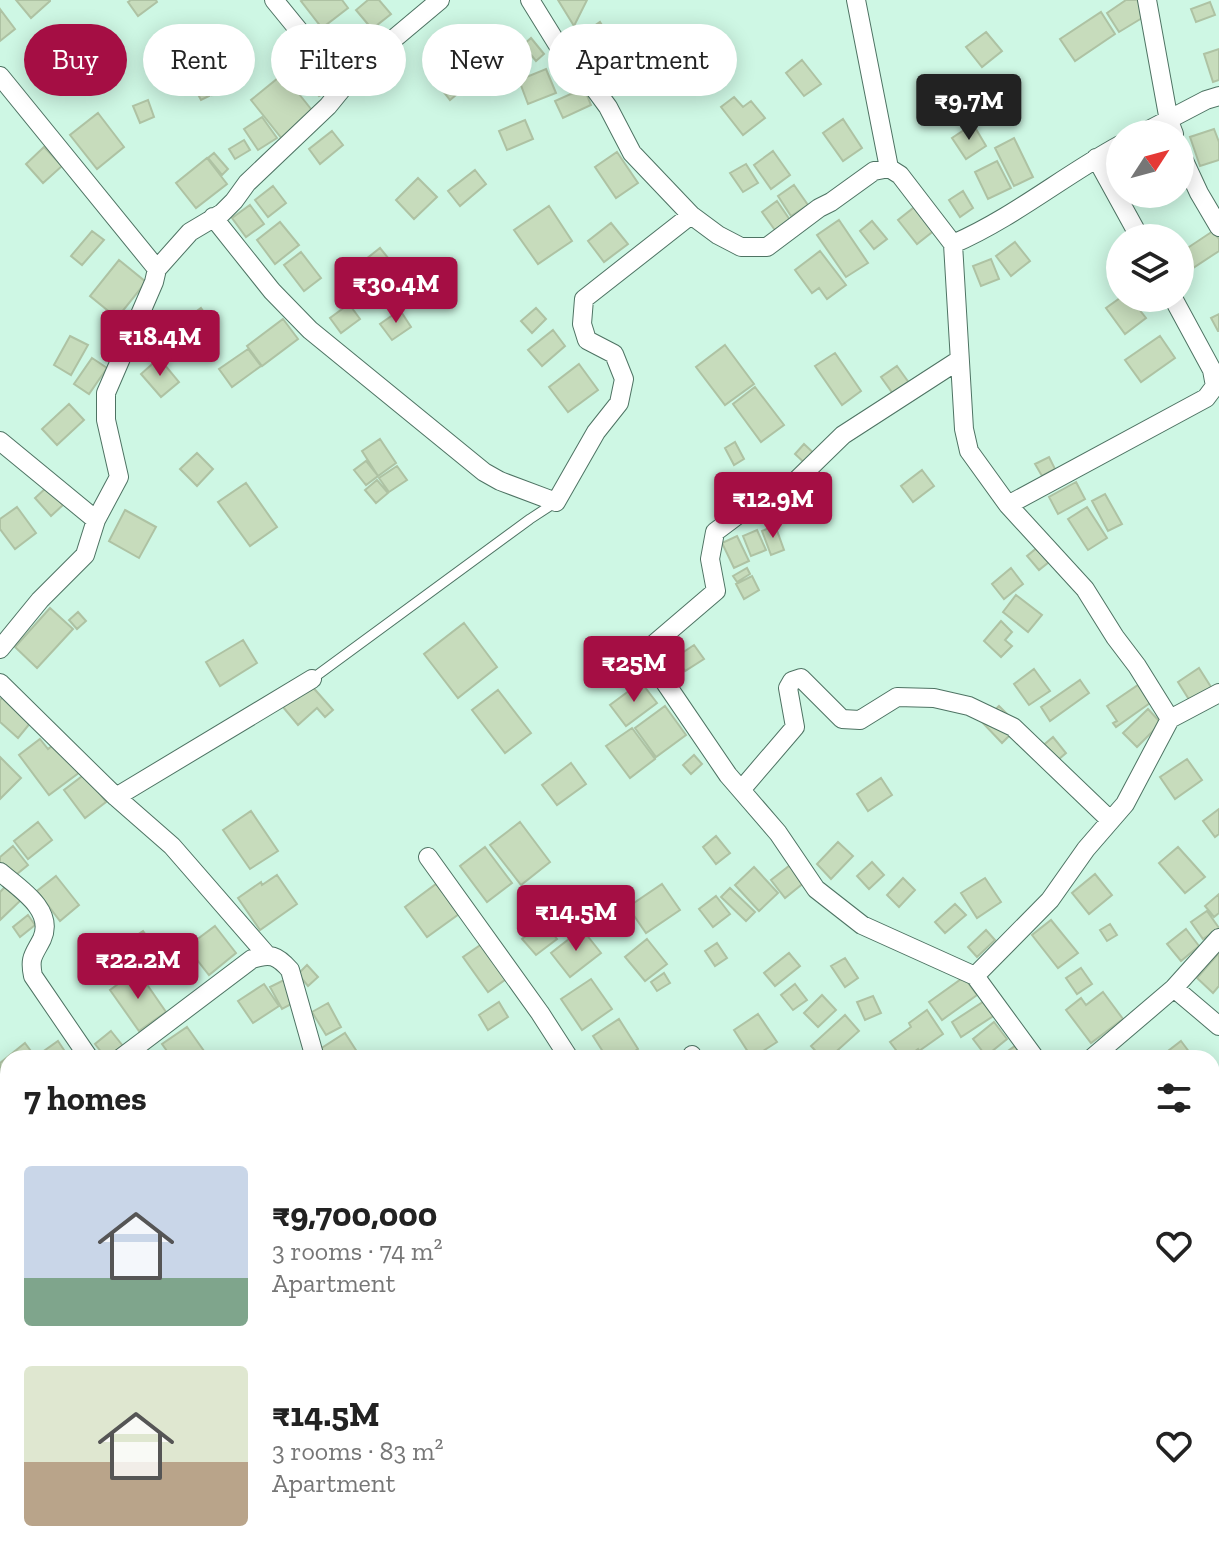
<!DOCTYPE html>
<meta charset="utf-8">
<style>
body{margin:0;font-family:"Zilla Slab",serif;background:#f6f6f6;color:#222;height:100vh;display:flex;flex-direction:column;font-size:30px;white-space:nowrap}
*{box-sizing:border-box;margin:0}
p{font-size:26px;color:#767676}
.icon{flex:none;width:44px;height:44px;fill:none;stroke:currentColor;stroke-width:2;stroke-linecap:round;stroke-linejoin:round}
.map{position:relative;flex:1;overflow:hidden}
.panel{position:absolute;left:0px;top:1050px;width:1220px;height:514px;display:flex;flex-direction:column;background:#fff;border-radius:24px 24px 0 0;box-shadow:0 4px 20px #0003}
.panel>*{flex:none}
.hud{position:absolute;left:24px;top:24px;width:800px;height:72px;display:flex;gap:16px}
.needle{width:52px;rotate:54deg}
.fabs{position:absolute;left:1106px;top:120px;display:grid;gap:16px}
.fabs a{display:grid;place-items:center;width:88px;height:88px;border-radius:50%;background:#fff;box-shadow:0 4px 20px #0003;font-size:40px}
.price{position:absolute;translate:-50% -68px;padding:0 18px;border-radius:8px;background:#a50e44;color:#fff;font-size:26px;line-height:52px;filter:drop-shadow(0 2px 4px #0008)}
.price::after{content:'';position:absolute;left:50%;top:48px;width:24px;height:18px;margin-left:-12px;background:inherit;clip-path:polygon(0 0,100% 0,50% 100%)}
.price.current{background:#222;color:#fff}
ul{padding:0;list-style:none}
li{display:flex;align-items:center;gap:24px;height:200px;padding:0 24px}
li span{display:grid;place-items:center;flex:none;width:224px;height:160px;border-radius:8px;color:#555}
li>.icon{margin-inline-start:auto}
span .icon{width:96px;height:96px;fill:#fffc;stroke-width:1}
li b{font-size:34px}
h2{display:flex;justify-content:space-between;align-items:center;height:96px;padding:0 24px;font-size:34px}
.tag{padding:0 28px;border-radius:36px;background:#fff;box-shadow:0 4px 20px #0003;font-size:28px;line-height:72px}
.tag.current{background:#a50e44;color:#fff}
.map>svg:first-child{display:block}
.building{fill:#c7dcbc;stroke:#aec2a3;stroke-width:2}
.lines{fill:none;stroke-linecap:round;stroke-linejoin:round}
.service-casing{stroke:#4e7363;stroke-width:11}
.minor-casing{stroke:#4e7363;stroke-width:20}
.tertiary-casing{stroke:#4e7363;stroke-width:24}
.service{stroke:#fff;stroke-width:9}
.minor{stroke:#fff;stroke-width:18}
.tertiary{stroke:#fff;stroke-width:22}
</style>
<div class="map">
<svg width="1219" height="1563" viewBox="0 0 1219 1563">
<rect width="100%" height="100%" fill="#cef7e4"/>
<path class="building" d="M16,0H50V1L31,18Z
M131,0H156L157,2L138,16L128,2Z
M303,0H342L348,8L322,28L301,1Z
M368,0H379L391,14L372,29L356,10Z
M558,0H587L574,26Z
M1126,0H1137L1147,15L1119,32L1107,13Z
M1210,2L1215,15L1196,22L1191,9Z
M0,9L15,29L0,41Z
M1101,12L1115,34L1075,61L1060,39Z
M600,22L615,45L583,67L568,44Z
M986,32L1002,51L982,67L966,47Z
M531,38L544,54L536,61L523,45Z
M63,40L86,73L57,93L35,60Z
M1219,49V80L1213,82L1204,54Z
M233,56L244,71L212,95L201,80Z
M674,56L723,66L693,85Z
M618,60L632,77L608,96L595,79Z
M802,60L821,84L804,96L786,73Z
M546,69L556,93L528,104L519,80Z
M283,74L315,114L283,140L251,100Z
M321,75L332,89L319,96L311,87Z
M200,79L209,96L201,100L192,83Z
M454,81L462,90L450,100L443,91Z
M952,85L966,107L951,117L937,95Z
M993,86L1005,101L989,113L978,98Z
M584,88L591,105L563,118L555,101Z
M734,97L743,107L751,101L765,118L743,135L721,107Z
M148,100L154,117L140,123L133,106Z
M98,113L124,147L97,169L70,135Z
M262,117L277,138L258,150L244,129Z
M843,119L862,148L843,161L823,133Z
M525,120L533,139L507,150L499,131Z
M973,124L986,146L966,159L952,138Z
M1214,129L1219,142V160L1200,166L1190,137Z
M332,131L343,145L320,164L309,149Z
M1014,138L1033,177L1014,186L995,148Z
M244,140L250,150L235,159L229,149Z
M44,147L62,166L43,183L26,164Z
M773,151L790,175L771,189L754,165Z
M617,152L638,183L616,198L595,167Z
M214,153L228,169L222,175L208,158Z
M207,158L227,184L196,208L176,183Z
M997,161L1011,188L988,199L975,172Z
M746,164L758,183L743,192L730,173Z
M475,170L486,184L460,206L448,191Z
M418,178L437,197L414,219L396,200Z
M794,185L808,205L791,216L778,196Z
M273,186L286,203L268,217L255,200Z
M963,191L973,208L960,217L949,200Z
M777,201L792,223L777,233L762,212Z
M250,205L264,224L246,237L232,218Z
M917,205L936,229L917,244L898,220Z
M549,206L572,241L538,264L514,230Z
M839,220L868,263L846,277L817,235Z
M872,221L887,239L874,249L860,231Z
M280,222L299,245L275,264L257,240Z
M611,223L628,244L604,262L588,241Z
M92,231L104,240L82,265L71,256Z
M1213,231L1219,239V251L1190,270L1180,253Z
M1015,242L1030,261L1011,276L996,256Z
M380,248L393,264L374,279L361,263Z
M820,251L846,285L827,299L819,288L812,293L795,270Z
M301,252L321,278L304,291L284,265Z
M991,259L999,279L981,286L973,266Z
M119,260L146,282L117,318L90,296Z
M1120,298H1130L1146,318L1125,334L1106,308Z
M349,304L360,319L341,333L330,318Z
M201,308L218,331L196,348L178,325Z
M536,308L546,319L532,333L521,321Z
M400,310L411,327L392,340L380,324Z
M1219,314V331H1218L1211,318Z
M283,319L298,339L262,366L247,346Z
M553,330L565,346L542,366L528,350Z
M70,336L88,345L71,375L54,365Z
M1160,336L1175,358L1141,382L1125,360Z
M725,345L754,384L725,405L696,367Z
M248,349L261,366L232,387L219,369Z
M835,353L861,391L842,405L815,366Z
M92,358L107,368L89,394L74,384Z
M159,358L179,382L161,397L141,374Z
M579,364L598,390L568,412L549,387Z
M897,366L912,387L896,398L881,377Z
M755,387L784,425L761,442L733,404Z
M69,404L84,420L57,445L42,429Z
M380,439L396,463L378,476L362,451Z
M735,442L744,459L734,465L725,448Z
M804,444L820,459L811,469L795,454Z
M197,453L213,469L197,486L180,469Z
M1049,457L1055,469L1042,476L1035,464Z
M366,461L378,476L366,485L354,470Z
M397,466L407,480L389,492L379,478Z
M922,470L934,486L913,502L901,486Z
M377,480L388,493L376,503L365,490Z
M1076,482L1085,499L1058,514L1049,497Z
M246,483L277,527L250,546L218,502Z
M47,487L63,505L51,516L35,498Z
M1105,494L1122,524L1108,531L1092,501Z
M17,507L36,533L15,549L0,529V519Z
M1087,507L1107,538L1088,550L1068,519Z
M125,510L156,527L139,558L109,541Z
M775,525L784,550L771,555L762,531Z
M757,530L766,550L751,556L743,536Z
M737,536L749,561L734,568L722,543Z
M1038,547L1049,562L1039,570L1027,556Z
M747,568L750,574L737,582L733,576Z
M1011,568L1023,584L1004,599L992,584Z
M752,576L759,590L744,599L736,584Z
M1016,595L1042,615L1028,632L1003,612Z
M50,608L73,629L37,668L15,647Z
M78,612L86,621L77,629L69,620Z
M1001,621L1012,632L1005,640L1012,646L1001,657L984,641Z
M464,623L497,667L458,698L424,654Z
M243,640L257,663L220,686L206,662Z
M694,645L704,659L685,671L676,657Z
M1199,668L1211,687L1190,701L1178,682Z
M1034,669L1050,691L1029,705L1014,684Z
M1080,680L1089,693L1050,721L1041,707Z
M641,682L657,703L626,726L610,705Z
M310,684L333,710L325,717L317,708L298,725L283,707Z
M1138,685L1150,703L1116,727L1113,723L1117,721L1107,706Z
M498,690L531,733L505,753L472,710Z
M3,697L31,722L18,738L0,722V700Z
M665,706L686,735L656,757L635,728Z
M999,706L1019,726L1002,743L982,722Z
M1148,709L1161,723L1137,747L1123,733Z
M632,728L655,759L630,778L606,746Z
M1053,737L1066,753L1052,765L1039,749Z
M40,739L48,749L57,742L80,772L49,795L19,755Z
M694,755L702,764L691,774L683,765Z
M0,757L21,778L0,799Z
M1187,759L1202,780L1175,799L1160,777Z
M571,763L586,784L557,805L542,785Z
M85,774L106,802L85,818L64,790Z
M881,778L892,795L868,811L857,794Z
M1219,809V834L1215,837L1203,821Z
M251,811L278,851L250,869L223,830Z
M38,822L52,840L28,859L14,841Z
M520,822L550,862L521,885L490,845Z
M716,836L730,853L716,864L703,847Z
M838,842L853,856L831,879L817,864Z
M13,846L28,865L12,878L0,864V857Z
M485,847L512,883L487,902L460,866Z
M1178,847L1205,877L1185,893L1159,863Z
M798,859L811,877L785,898L771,880Z
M872,862L884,875L869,889L857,876Z
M754,867L778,893L759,911L735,885Z
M1095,874L1112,895L1089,914L1072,893Z
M277,875L297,904L260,930L238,898L261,882L262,885Z
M56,876L79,905L60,921L37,891Z
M903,878L915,890L899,907L887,895Z
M985,878L1001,902L977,918L961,893Z
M436,884L459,914L427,937L405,907Z
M662,884L680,910L646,933L628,907Z
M7,885L21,900L0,920V892Z
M730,888L755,912L746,921L721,897Z
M1219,894V913L1214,917L1205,906Z
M716,896L730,914L713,927L699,909Z
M955,904L966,915L945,933L935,922Z
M1207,911L1219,928L1203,939L1191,922Z
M28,915L35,925L20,937L13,927Z
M1051,920L1078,953L1058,968L1032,935Z
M544,922L557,939L536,955L522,939Z
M1110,924L1117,935L1107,941L1100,930Z
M215,926L236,953L209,975L187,947Z
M582,929L601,953L570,977L551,953Z
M1186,929L1199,946L1181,961L1167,944Z
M986,930L995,940L977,957L968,947Z
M143,931L166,962L158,968L134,937Z
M492,937L516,972L488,992L463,957Z
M647,939L667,964L645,981L625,957Z
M717,943L727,958L715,966L705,951Z
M789,953L800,966L775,986L764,973Z
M1219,953V986L1213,993L1197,978Z
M845,958L858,978L845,987L831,966Z
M307,965L318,977L308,986L298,974Z
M1081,968L1092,984L1077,994L1066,978Z
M137,970L166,1012L139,1031L110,990Z
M664,973L670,983L657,991L651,982Z
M964,977L977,995L942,1020L929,1002Z
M591,979L612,1009L582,1030L561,999Z
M284,980L295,1002L282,1009L270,987Z
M264,984L279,1006L253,1023L238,1001Z
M795,984L807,1000L793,1010L781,995Z
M1103,992L1123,1019L1091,1043L1066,1010L1081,998L1086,1005Z
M822,995L836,1010L818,1027L804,1013Z
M873,996L881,1013L865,1020L857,1002Z
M986,1000L995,1015L961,1037L952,1022Z
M499,1002L508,1017L488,1030L479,1015Z
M328,1003L341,1027L326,1035L312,1012Z
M927,1010L943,1034L919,1051L918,1049L906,1058H902L890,1042L911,1027L909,1023Z
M758,1014L777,1042L752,1058L734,1030Z
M845,1015L859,1031L829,1058H822L811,1046Z
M619,1019L638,1049L624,1058H607L593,1036Z
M994,1022L1007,1039L986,1056L973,1039Z
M187,1027L209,1058H172L162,1044Z
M111,1031L123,1046L109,1058H106L95,1044Z
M345,1033L361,1058H322L317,1051Z
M58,1041L64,1050L55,1058H45L41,1053Z
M1181,1041L1193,1057L1159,1058Z
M25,1043L36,1058H8V1085L0,1075V1063Z
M1015,1046L1024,1058H998Z
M1218,1070L1219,1116L1214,1120L1212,1118V1075Z
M8,1116V1149L0,1155V1121Z
M1212,1150L1219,1159V1163L1212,1169Z
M0,1282H1L8,1295V1323L0,1327Z
M1212,1330L1219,1339V1370L1212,1376Z
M8,1408V1460L7,1461L0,1451V1414Z
M1212,1414L1219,1422V1442L1212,1448Z
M1219,1451V1485L1212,1477V1457Z
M61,1556H78L82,1563H66Z
M80,1556H94L98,1563H84Z
M163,1556L165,1563H138L137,1562Z
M186,1556H226V1557L214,1563H189Z
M429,1556H449L439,1563H434Z
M854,1556H886L891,1563H859Z
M987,1556H991L996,1563H978Z"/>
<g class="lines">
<defs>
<path id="service" d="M312,679L530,519L556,502"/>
<path id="minor" d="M274,0L345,87
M856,0L889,168
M1147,0L1169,121L1174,134
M0,76L157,269L154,282L106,393V420L119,477L96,520L85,555L40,600L0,649
M1141,134L1206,100L1219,96
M1180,152L1199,193L1219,227
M1096,158L1140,238
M691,215L718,235L741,247H767L819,208L831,202L874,171L889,168L900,175L953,244C1013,218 1063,176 1120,145
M213,217L272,291L310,330L484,472L500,481L556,502L596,432L619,403L624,379L614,354L587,340L582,324L584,299L691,215L632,153L608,107L586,77L564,55L530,0
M953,244L964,429L969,451L1008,505L1085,589L1115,637L1137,666L1170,719L1125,804L1086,849L1050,900L975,976L1035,1058
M157,269L190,232L222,213L234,201L247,183L328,106L359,68L440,0
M959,360L843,435L762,514H739L715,532L710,559L716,591L654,644L651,659L662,678L728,775L778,833L816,889L862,925L975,976
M0,441L96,520
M1008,505L1206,398L1215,386L1212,370L1173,298
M0,683L116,797L172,846L266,954
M1170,719L1219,693
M741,790L795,727L788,688L792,681L801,678L842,719L860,720L897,697L934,698L969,706L1013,727L1110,820
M116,797L312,679
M428,857L540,1013L569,1058
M0,872C19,888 55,910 42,939C34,955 29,957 33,976L89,1058
M1174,988L1219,1026
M692,1055L693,1058
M121,1058L252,959C270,953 277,955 290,970L315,1058
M1092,1058L1174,988L1219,938
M0,1177L8,1171
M1212,1185L1219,1180
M1212,1492L1219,1498
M539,1556L541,1563
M283,1563L291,1556
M932,1563V1556"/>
<path id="tertiary" d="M0,1233L8,1244
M105,1556V1563"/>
</defs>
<use href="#service" class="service-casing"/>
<use href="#minor" class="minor-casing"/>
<use href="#tertiary" class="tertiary-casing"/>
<use href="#service" class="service"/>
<use href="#minor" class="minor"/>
<use href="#tertiary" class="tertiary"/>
</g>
</svg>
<div class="fabs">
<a><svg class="needle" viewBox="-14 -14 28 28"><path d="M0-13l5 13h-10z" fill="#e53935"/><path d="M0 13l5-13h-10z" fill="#767676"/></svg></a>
<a><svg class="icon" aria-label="layers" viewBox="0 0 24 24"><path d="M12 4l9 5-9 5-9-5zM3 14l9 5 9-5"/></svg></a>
</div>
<b class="price current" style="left:969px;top:142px">₹9.7M</b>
<b class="price" style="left:396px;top:325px">₹30.4M</b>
<b class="price" style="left:160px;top:378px">₹18.4M</b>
<b class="price" style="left:773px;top:540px">₹12.9M</b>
<b class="price" style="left:634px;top:704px">₹25M</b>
<b class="price" style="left:576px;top:953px">₹14.5M</b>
<b class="price" style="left:138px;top:1001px">₹22.2M</b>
<div class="hud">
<a class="tag current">Buy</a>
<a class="tag">Rent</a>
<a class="tag">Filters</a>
<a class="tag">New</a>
<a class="tag">Apartment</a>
</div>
<section class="panel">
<h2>7 homes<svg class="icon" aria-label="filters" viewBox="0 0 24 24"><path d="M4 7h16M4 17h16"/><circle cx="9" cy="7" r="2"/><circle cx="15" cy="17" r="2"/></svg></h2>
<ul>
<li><span style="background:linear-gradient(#c9d6e8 70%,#7fa58c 0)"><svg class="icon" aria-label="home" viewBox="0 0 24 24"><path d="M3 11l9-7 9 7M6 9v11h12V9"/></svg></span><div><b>₹9,700,000</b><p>3 rooms · 74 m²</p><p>Apartment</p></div><svg class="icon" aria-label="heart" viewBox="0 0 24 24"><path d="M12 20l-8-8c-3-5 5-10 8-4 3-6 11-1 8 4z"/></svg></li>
<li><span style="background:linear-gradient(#dfe7d0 60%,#b9a48a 0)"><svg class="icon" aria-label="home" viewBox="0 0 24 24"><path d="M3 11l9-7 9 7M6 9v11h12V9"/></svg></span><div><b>₹14.5M</b><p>3 rooms · 83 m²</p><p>Apartment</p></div><svg class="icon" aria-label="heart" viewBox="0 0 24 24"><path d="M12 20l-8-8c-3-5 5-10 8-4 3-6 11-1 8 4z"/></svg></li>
</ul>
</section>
</div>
